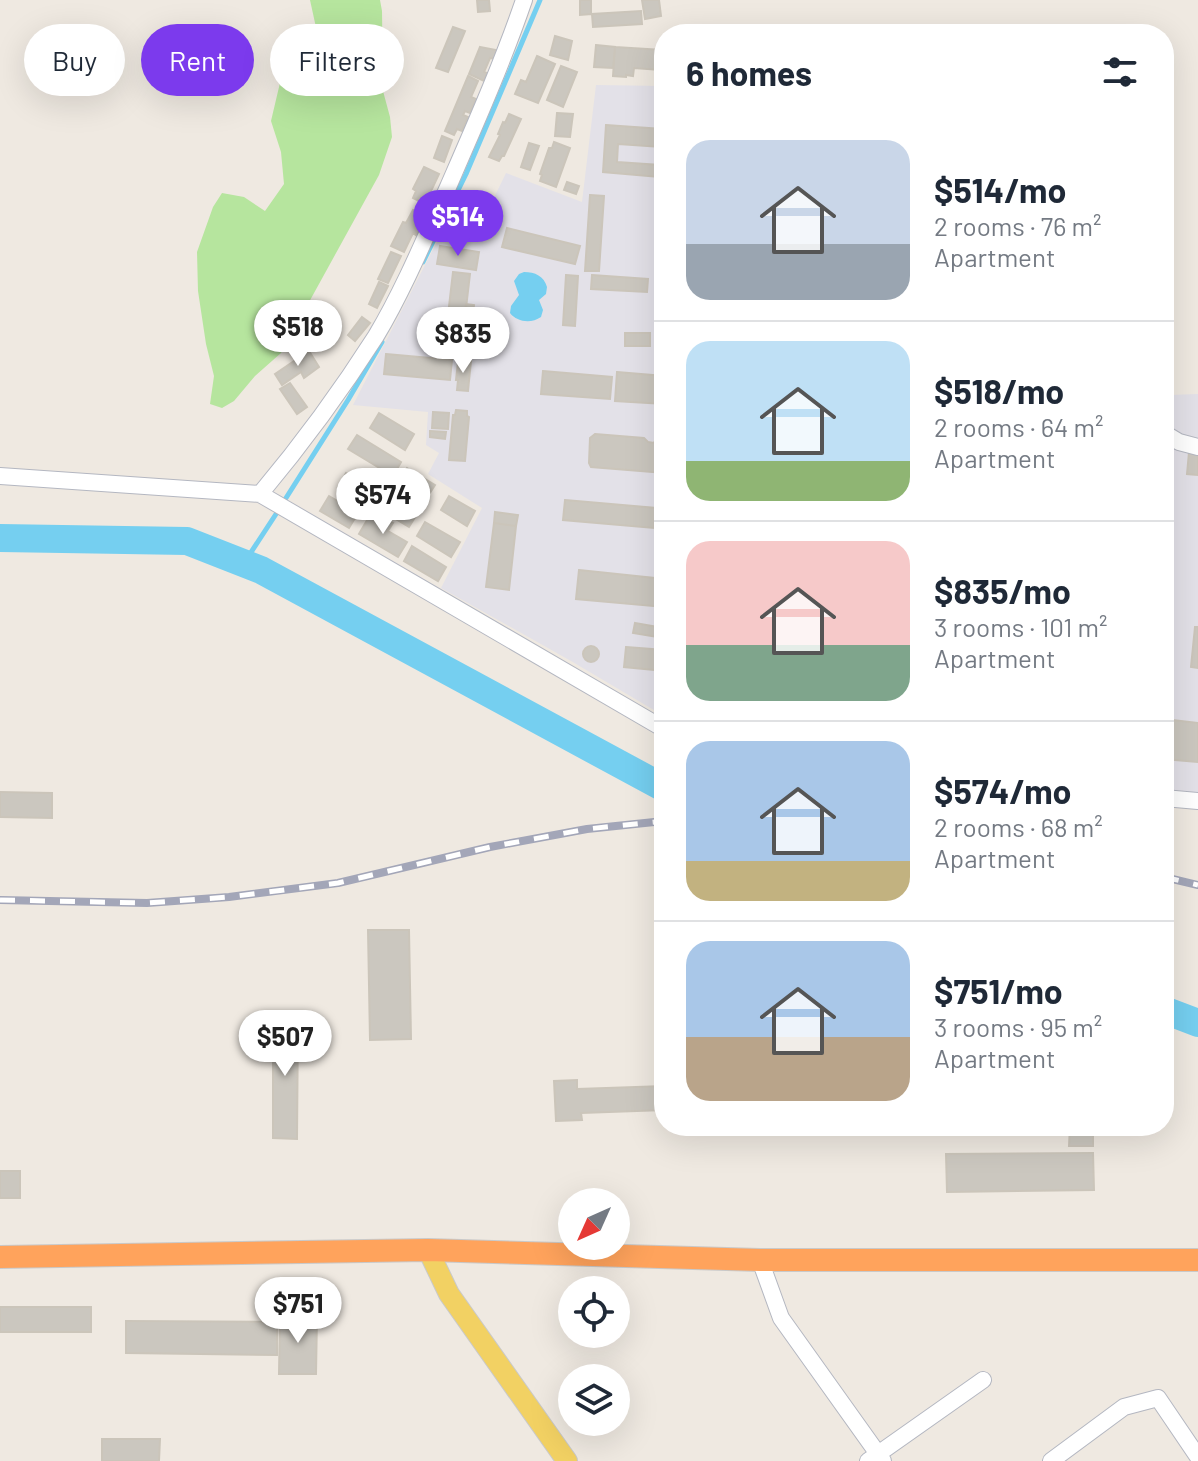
<!DOCTYPE html>
<meta charset="utf-8">
<style>
body{margin:0;font-family:Barlow,sans-serif;background:#f6f6f7;color:#1f2937;height:100vh;display:flex;flex-direction:column;font-size:30px;white-space:nowrap}
*{box-sizing:border-box;margin:0}
p{font-size:26px;color:#747a83}
.icon{flex:none;width:44px;height:44px;fill:none;stroke:currentColor;stroke-width:2;stroke-linecap:round;stroke-linejoin:round}
.map{position:relative;flex:1;overflow:hidden}
.panel{position:absolute;left:654px;top:24px;width:520px;height:1112px;display:flex;flex-direction:column;background:#fff;border-radius:32px;box-shadow:0 8px 32px #0002}
.panel>*{flex:none}
.top-card{position:absolute;left:24px;top:24px;width:510px;height:72px;display:flex;gap:16px}
.needle{width:52px;rotate:225deg}
.buttons{position:absolute;left:558px;top:1188px;display:grid;gap:16px}
.buttons a{display:grid;place-items:center;width:72px;height:72px;border-radius:50%;background:#fff;box-shadow:0 8px 32px #0002;font-size:40px}
.price{position:absolute;translate:-50% -68px;padding:0 18px;border-radius:28px;background:#fff;color:#222;font-size:26px;line-height:52px;filter:drop-shadow(0 2px 4px #0008)}
.price::after{content:'';position:absolute;left:50%;top:48px;width:24px;height:18px;margin-left:-12px;background:inherit;clip-path:polygon(0 0,100% 0,50% 100%)}
.price.selected{background:#7c3aed;color:#fff}
ul{padding:0;list-style:none}
li{display:flex;align-items:center;gap:24px;height:200px;padding:0 32px}
li+li{border-top:2px solid #e0e1e3}
li span{display:grid;place-items:center;flex:none;width:224px;height:160px;border-radius:24px;color:#555}
li>.icon{margin-inline-start:auto}
span .icon{width:96px;height:96px;fill:#fffc;stroke-width:1}
li b{font-size:34px}
h2{display:flex;justify-content:space-between;align-items:center;height:96px;padding:0 32px;font-size:34px}
.tag{padding:0 28px;border-radius:36px;background:#fff;box-shadow:0 8px 32px #0002;font-size:28px;line-height:72px}
.tag.selected{background:#7c3aed;color:#fff}
.map>svg:first-child{display:block}
.industrial{fill:#e3e1e8}
.green{fill:#b6e59e}
.water{fill:#75cff0}
.lines{fill:none;stroke-linecap:round;stroke-linejoin:round}
.stream{stroke:#75cff0;stroke-width:5}
.river{stroke:#75cff0;stroke-width:28}
.building{fill:#cbc7bf;stroke:#cbc5ba;stroke-width:2}
.minor-casing{stroke:#b4b7c1;stroke-width:18}
.major-casing{stroke:#c9c9c9;stroke-width:22}
.highway-casing{stroke:#c9c9c9;stroke-width:24}
.minor{stroke:#fff;stroke-width:16}
.major{stroke:#f2d163;stroke-width:20}
.highway{stroke:#ffa35c;stroke-width:22}
.rail-casing{stroke:#a3a6b8;stroke-width:8}
.rail{stroke:#fff;stroke-width:5;stroke-dasharray:15;stroke-linecap:butt}
</style>
<div class="map">
<svg width="1198" height="1461" viewBox="0 0 1198 1461">
<rect width="100%" height="100%" fill="#efe9e1"/>
<path class="industrial" d="M596,85L664,86V269L655,368L664,370V716L571,661L441,588L482,508L428,474L439,453L426,445L428,412L353,405L460,197L489,208L506,173L582,202Z
M1164,391L1169,395L1198,394V793L1164,789Z"/>
<path class="green" d="M310,0H380L382,11L383,91L390,117L392,137L379,175L281,353L255,376L234,401L222,408L210,404L214,376L206,344L198,291L197,252L213,207L222,193L244,197L265,211L284,184L281,152L271,121L283,70L303,53L317,32Z"/>
<path class="water" d="M524,272C535,272 544,276 547,287L546,294L539,300L543,310L541,317C531,324 517,322 510,313L511,306L519,295L514,281L519,274Z"/>
<g class="lines">
<path class="stream" d="M423,262L466,174L540,0
M286,498L348,400L382,342
M244,563L278,511"/>
<path class="river" d="M0,538L187,541L261,570L664,788
M1164,1010L1198,1023"/>
</g>
<path class="building" d="M477,0H489L490,11L478,12Z
M580,0H591V14L580,15Z
M642,0H659L661,16L645,19Z
M641,11L642,24L593,27L592,14Z
M453,27L465,31L448,72L436,68Z
M555,36L572,41L568,60L550,55Z
M596,45L615,47L613,68L594,67Z
M480,47L496,50L495,59L490,58L484,72L487,73L484,81L469,74Z
M615,47L662,50L660,70L634,68L633,76L626,75V77L613,76Z
M537,56L555,64L538,103L515,94L521,80L526,82Z
M561,66L577,72L563,107L547,100Z
M468,76L478,81L471,97L476,99L470,113L465,111L463,115L468,117L462,131L457,129L454,135L445,131Z
M557,113L573,114L570,137L555,136Z
M509,114L521,119L504,156H502L499,161L489,157L500,135L498,134L503,122L505,123Z
M606,125L662,129L661,147L618,144L617,162L660,165L659,177L603,172Z
M442,136L452,140L444,162L434,158Z
M554,142L570,148L556,187L540,181L542,175L540,174L549,148H552Z
M529,143L539,146L530,170L521,167Z
M424,167L439,174L425,204L413,198L416,191L413,189Z
M567,182L579,186L576,194L564,190Z
M590,195L604,196L599,271H585Z
M413,210L422,214L417,225L421,227L417,236L413,233L404,252L391,246L403,222L406,223Z
M507,228L580,246L575,264L502,247Z
M440,246L479,252L476,270L437,264Z
M391,252L401,256L388,283L378,279Z
M453,272L470,274L461,351L444,349Z
M566,275L578,276L575,326L563,325Z
M592,275L648,279L647,292L591,289Z
M379,282L388,286L377,308L369,304Z
M466,304L474,305L472,322L464,321Z
M362,317L370,323L355,341L348,335Z
M625,333H650V346H625Z
M309,351L319,367L304,378L301,372L282,385L275,374Z
M386,354L452,360L450,380L384,374Z
M460,360L471,361L468,391L457,390L458,380H456L458,362H460Z
M543,371L612,377L610,399L541,394Z
M617,372L664,376V404L615,401Z
M290,383L307,407L297,414L280,389Z
M456,410L467,411V416L469,417L465,461L449,460L453,415H455Z
M433,412L449,413L448,429L432,428Z
M379,413L414,434L405,450L370,428Z
M430,431L446,432L445,439L430,437Z
M595,434L644,438L648,442L654,443L656,439H664V473L591,467L589,463L590,438Z
M357,435L401,462L393,476L348,449Z
M1189,452L1198,453V475L1187,474Z
M407,468L435,485L426,499L398,482Z
M346,473L375,490L366,504L338,487Z
M384,495L417,514L409,527L377,508Z
M329,496L358,513L349,528L320,511Z
M449,496L475,511L467,526L441,510Z
M565,500L656,508L654,528L563,520Z
M656,508L664,509V529L654,528Z
M495,512L518,515L516,526L494,523Z
M369,517L379,523L383,518L393,523L388,531L407,542L398,557L359,534Z
M425,522L460,542L451,557L417,536Z
M494,523L516,526L509,590L486,587Z
M412,546L446,567L438,581L404,561Z
M579,570L664,579V607L576,599Z
M635,623L664,628V638L633,633Z
M1195,627H1198V668L1191,667Z
M583 654a8 8 0 1 1 16 0a8 8 0 1 1-16 0Z
M626,647L664,650V671L624,667Z
M1164,719L1198,723V762L1164,759Z
M0,792L52,793V818L0,817Z
M368,930H409L411,1039L370,1040Z
M273,1017L298,1018L297,1139L273,1138Z
M577,1080V1089L664,1086V1110L581,1113L582,1120L556,1121L554,1081Z
M1070,1126H1093V1146H1069Z
M1093,1153L1094,1190L947,1192L946,1154Z
M0,1171H20V1198H0Z
M0,1307H91V1332H0Z
M280,1316L317,1317L316,1374H279Z
M126,1321L277,1322V1355L126,1353Z
M102,1439H160L159,1461H102Z"/>
<g class="lines">
<defs>
<path id="minor" d="M1164,433L1179,442L1198,447
M0,476L260,494L664,729
M260,494C302,444 341,391 376,336C403,291 426,236 448,187C475,125 502,64 524,0
M1164,798L1198,801
M760,1260L781,1318L883,1461
M868,1461L983,1380
M1051,1461L1124,1407L1158,1398L1198,1457"/>
<path id="major" d="M428,1250L449,1294L567,1461"/>
<path id="highway" d="M0,1257L428,1250L760,1260H1198"/>
</defs>
<use href="#minor" class="minor-casing"/>
<use href="#major" class="major-casing"/>
<use href="#highway" class="highway-casing"/>
<use href="#minor" class="minor"/>
<use href="#major" class="major"/>
<use href="#highway" class="highway"/>
<defs>
<path id="rail" d="M1164,877L1198,885
M0,900L147,903L229,897L338,883L490,847L587,829L664,821"/>
</defs>
<use href="#rail" class="rail-casing"/>
<use href="#rail" class="rail"/>
</g>
</svg>
<div class="buttons">
<a><svg class="needle" viewBox="-14 -14 28 28"><path d="M0-13l5 13h-10z" fill="#e53935"/><path d="M0 13l5-13h-10z" fill="#747a83"/></svg></a>
<a><svg class="icon" aria-label="locate" viewBox="0 0 24 24"><circle cx="12" cy="12" r="6"/><path d="M12 2v4M12 18v4M2 12h4M18 12h4"/></svg></a>
<a><svg class="icon" aria-label="layers" viewBox="0 0 24 24"><path d="M12 4l9 5-9 5-9-5zM3 14l9 5 9-5"/></svg></a>
</div>
<b class="price selected" style="left:458px;top:258px">$514</b>
<b class="price" style="left:298px;top:368px">$518</b>
<b class="price" style="left:463px;top:375px">$835</b>
<b class="price" style="left:383px;top:536px">$574</b>
<b class="price" style="left:285px;top:1078px">$507</b>
<b class="price" style="left:298px;top:1345px">$751</b>
<div class="top-card">
<a class="tag">Buy</a>
<a class="tag selected">Rent</a>
<a class="tag">Filters</a>
</div>
<section class="panel">
<h2>6 homes<svg class="icon" aria-label="filters" viewBox="0 0 24 24"><path d="M4 7h16M4 17h16"/><circle cx="9" cy="7" r="2"/><circle cx="15" cy="17" r="2"/></svg></h2>
<ul>
<li><span style="background:linear-gradient(#c9d6e8 65%,#9aa5b1 0)"><svg class="icon" aria-label="home" viewBox="0 0 24 24"><path d="M3 11l9-7 9 7M6 9v11h12V9"/></svg></span><div><b>$514/mo</b><p>2 rooms · 76 m²</p><p>Apartment</p></div></li>
<li><span style="background:linear-gradient(#bfe0f5 75%,#8fb573 0)"><svg class="icon" aria-label="home" viewBox="0 0 24 24"><path d="M3 11l9-7 9 7M6 9v11h12V9"/></svg></span><div><b>$518/mo</b><p>2 rooms · 64 m²</p><p>Apartment</p></div></li>
<li><span style="background:linear-gradient(#f6c9c9 65%,#7fa58c 0)"><svg class="icon" aria-label="home" viewBox="0 0 24 24"><path d="M3 11l9-7 9 7M6 9v11h12V9"/></svg></span><div><b>$835/mo</b><p>3 rooms · 101 m²</p><p>Apartment</p></div></li>
<li><span style="background:linear-gradient(#a9c7e8 75%,#c2b280 0)"><svg class="icon" aria-label="home" viewBox="0 0 24 24"><path d="M3 11l9-7 9 7M6 9v11h12V9"/></svg></span><div><b>$574/mo</b><p>2 rooms · 68 m²</p><p>Apartment</p></div></li>
<li><span style="background:linear-gradient(#a9c7e8 60%,#b9a48a 0)"><svg class="icon" aria-label="home" viewBox="0 0 24 24"><path d="M3 11l9-7 9 7M6 9v11h12V9"/></svg></span><div><b>$751/mo</b><p>3 rooms · 95 m²</p><p>Apartment</p></div></li>
</ul>
</section>
</div>
